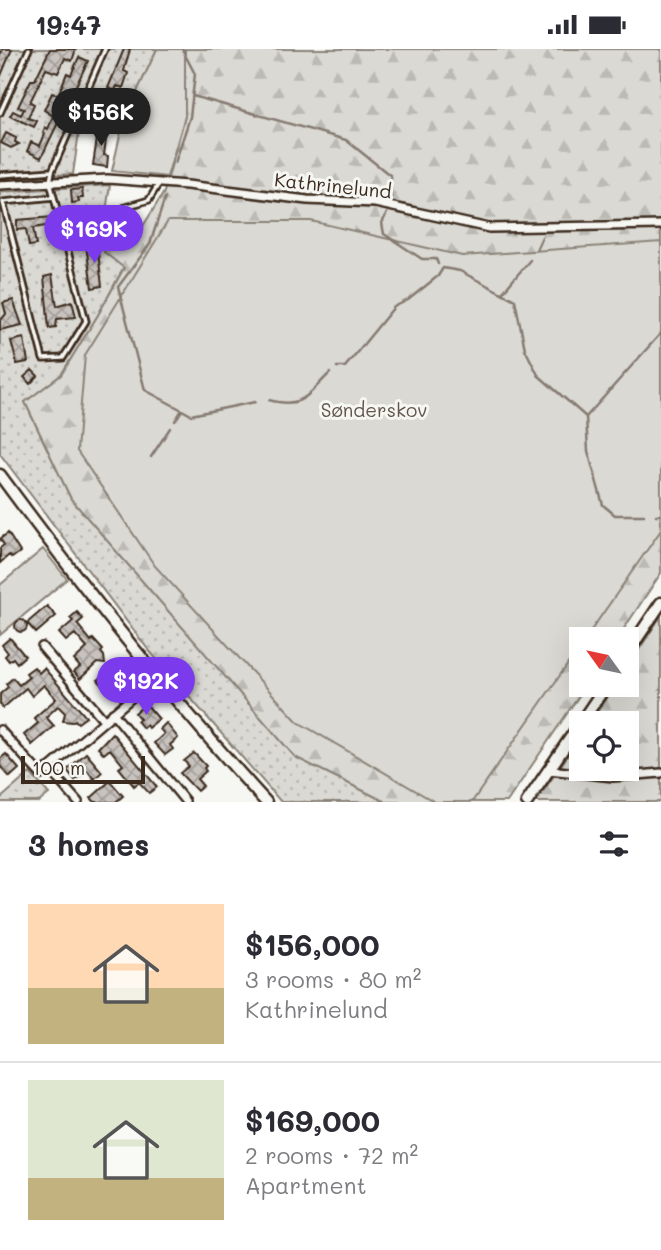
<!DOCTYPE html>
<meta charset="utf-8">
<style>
body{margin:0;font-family:Mali,sans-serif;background:#f2f2f3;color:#2b2b33;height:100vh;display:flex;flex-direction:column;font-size:26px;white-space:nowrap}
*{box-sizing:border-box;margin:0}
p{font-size:23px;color:#7c7c81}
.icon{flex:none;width:38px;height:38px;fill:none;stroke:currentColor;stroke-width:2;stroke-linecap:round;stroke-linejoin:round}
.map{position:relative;height:753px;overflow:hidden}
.panel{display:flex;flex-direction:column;background:#fff;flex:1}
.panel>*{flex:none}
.needle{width:46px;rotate:303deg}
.fabs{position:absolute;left:569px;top:578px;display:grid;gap:14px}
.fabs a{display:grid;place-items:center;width:70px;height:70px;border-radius:0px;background:#fff;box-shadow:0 7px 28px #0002;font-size:35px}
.scale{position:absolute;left:21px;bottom:18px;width:124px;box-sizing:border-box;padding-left:7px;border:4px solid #3b2a1e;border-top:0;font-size:19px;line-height:24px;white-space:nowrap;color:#3b2a1e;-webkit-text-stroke:5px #f6f6f2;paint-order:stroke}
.price{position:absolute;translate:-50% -60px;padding:0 16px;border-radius:24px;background:#7c3aed;color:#fff;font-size:23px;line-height:46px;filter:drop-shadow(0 2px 4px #0008)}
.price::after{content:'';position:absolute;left:50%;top:42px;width:21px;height:16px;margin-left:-10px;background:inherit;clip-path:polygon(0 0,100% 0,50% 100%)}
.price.selected{background:#222;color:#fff}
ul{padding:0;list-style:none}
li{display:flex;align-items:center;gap:21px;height:175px;padding:0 28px}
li+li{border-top:2px solid #e1e1e2}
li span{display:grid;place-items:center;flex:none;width:196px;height:140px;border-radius:0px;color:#555}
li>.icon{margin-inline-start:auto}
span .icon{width:84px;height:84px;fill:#fffc;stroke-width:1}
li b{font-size:30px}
h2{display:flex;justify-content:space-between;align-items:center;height:84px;padding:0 28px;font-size:30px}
.status{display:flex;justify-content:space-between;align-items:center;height:49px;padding:0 35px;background:#fff;direction:ltr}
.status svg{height:19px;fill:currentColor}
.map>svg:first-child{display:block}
.grass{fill:url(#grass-dots);stroke:#8a8278;stroke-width:2}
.forest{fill:url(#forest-firs);stroke:#8a8278;stroke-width:2}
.park{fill:#dad9d3;stroke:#8a8278;stroke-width:2}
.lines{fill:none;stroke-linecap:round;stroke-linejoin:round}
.stream{stroke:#857a71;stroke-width:2.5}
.building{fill:url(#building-cross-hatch);stroke:#3b2a1e;stroke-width:2}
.lane-casing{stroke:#3b2a1e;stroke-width:9}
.street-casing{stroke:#3b2a1e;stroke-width:12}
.secondary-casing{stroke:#3b2a1e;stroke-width:15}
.lane{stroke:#f6f6f2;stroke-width:3.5}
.street{stroke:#f6f6f2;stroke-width:7}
.secondary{stroke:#f6f6f2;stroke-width:10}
.labels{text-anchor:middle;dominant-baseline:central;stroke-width:6;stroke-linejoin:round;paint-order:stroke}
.street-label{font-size:19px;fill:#3b2a1e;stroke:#f6f6f2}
.park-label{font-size:19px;fill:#63564b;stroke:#f6f6f2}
</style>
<div class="status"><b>19:47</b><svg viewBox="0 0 49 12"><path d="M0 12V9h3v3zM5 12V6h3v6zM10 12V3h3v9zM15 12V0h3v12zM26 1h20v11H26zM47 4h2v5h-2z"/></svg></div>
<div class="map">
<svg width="661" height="753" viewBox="0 0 661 753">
<defs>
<pattern id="grass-dots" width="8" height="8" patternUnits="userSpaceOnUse" patternTransform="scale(1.75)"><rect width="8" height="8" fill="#dad9d3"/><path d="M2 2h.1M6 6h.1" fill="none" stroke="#bcbab5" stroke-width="1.8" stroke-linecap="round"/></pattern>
<pattern id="forest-firs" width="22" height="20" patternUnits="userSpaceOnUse" patternTransform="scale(1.75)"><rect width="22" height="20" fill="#dad9d3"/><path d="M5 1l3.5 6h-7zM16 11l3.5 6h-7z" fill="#bcbab5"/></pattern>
<pattern id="building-cross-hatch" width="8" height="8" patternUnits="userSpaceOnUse" patternTransform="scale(1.75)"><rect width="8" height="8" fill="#c8c3be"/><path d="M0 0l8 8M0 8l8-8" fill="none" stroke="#a49f9a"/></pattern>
</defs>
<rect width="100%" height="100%" fill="#f6f6f2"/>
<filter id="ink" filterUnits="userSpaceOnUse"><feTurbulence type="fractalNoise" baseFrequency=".0143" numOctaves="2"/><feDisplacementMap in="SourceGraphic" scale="14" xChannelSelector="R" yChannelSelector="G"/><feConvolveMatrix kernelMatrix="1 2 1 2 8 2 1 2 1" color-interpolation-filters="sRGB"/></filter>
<g filter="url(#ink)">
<path class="grass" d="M0,0H157L123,73L81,69L73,125L0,129Z
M110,136L103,182L104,203L124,218L98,266L61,326L25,353L71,450L295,708L386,753H281L147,599L0,405V143Z
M30,724L49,745L39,753H0V750Z"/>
<path class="forest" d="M185,0H661V524L617,590H581V635H587L507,753H386L295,708L71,450L25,353L61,326L98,266L124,219L104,203L103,182H140L164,143L185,67Z
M661,567V753H536L581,687V719H626V674H590L615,635H626L627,619Z"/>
<path class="park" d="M157,0H185V67L167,128L112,122L123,73Z
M168,172H311L462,207L661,193V481L585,590H581V596L472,753H435L298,673L155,517L77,402L85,306Z
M43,500L67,530L0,586V536Z"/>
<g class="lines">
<path class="stream" d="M193,47L346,91L391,127V149
M175,114L190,68L195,25L182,0
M165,149L150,195L118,238L145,341L182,361L175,372
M387,164L382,174L384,185L422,210H436L438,215
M536,201L542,188
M503,243L530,211
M337,318H345L394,258L408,251L438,227L443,219L460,222L515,251L525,300L538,326L586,368L588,402L603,456L615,466H644
M269,351C303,360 307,346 330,324
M182,361L191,366L255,353
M586,368L661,284
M151,408L170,379
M656,466H661"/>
</g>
<path class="building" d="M3,0H12L0,29V6Z
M50,0H76L72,12L65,9L58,24L46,20L30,53L34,55L28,69L37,72L34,78L10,67L13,62L21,66L24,60L18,58L31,31H35Z
M124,0H130L124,22L128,24L123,39L117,37L115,42L108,39Z
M79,8L88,12L41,109L27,102L31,93L40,97L45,85L43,84L45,78L48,80L53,67L44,61L52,44L58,46L67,24L71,26Z
M99,76L108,77L104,106L108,107L107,118L93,116Z
M6,84L16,89L15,93L19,95L11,99L1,94Z
M82,140L83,149H78L79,153L72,154L71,141Z
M53,168L54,181L57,180L59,189L48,192L46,177L33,179L36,196L29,197L26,180L17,181V171Z
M97,195L102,237L92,239L86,196Z
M52,226L57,257L72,252L76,268L57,270L56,278L49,279L44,228Z
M13,251L22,276L0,281V272L6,265L3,254Z
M24,289L28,313L17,315L11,292Z
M32,321L38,327L30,335L24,328Z
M8,484L20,503L12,509L9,506L0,514V499L4,496L0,490Z
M47,557L56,567L36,584L27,574Z
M77,563L83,570L77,575L91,592L93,590L103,601L101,603L104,607L105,615L97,614L80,630L74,623L80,618L74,611L87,599L75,585L66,592L59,584L73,572L70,569Z
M15 577a6 6 0 1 1 12 0a6 6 0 1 1-12 0Z
M10,589L25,607L17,614L13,609L9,612L5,607L8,604L2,596Z
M116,616L123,624L125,631L118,636L114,632L105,639L98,631Z
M34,618L39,624L44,619L86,668L78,674L75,671L72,673L63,672L65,664L58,657L46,668L54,677L32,696L24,686L38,674L34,669L56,650L44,636L32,647L26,639L3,659L0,655V645L8,638L6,635L13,629L19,636L29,628L26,624Z
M146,655L159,670L148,679L146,676L143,679L137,672L140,670L135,664Z
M166,674L178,689L170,696L173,700L165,706L154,694L164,685L160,680Z
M112,684L157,738L149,744L139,733L134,737L119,719L123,716L110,700L104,705L98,699Z
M86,704L102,723L94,730L87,721L75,731L67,721Z
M194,704L206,717L204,719L206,722L197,730L203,737L197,742L180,724L189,717L184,712Z
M6,705L19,720L10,728L0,717V710Z
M110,732L123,747L116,753H95L91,749Z"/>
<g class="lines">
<defs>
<path id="lane" d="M0,64L29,0
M0,126L52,122
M54,148L3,153L43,310L63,309L86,272L50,133L52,122L105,0
M125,158L149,151L158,136"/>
<path id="street" d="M0,136L108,130L187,136L307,151L375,154L489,179L661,176
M42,598L104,671
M113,664L185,752
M0,681L41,726L157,627
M48,719L78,753
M549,721L613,728L661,724"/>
<path id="secondary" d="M0,426C83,539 171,649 266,753
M626,606L661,554
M527,753L607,635"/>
</defs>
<use href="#lane" class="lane-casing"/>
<use href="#street" class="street-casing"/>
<use href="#secondary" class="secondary-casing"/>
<use href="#lane" class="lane"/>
<use href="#street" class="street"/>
<use href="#secondary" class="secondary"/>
</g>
</g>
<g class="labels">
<g class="street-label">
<text transform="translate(333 136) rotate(6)">Kathrinelund</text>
</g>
<g class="park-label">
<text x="374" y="360">Sønderskov</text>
</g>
</g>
</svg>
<div class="fabs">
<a><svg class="needle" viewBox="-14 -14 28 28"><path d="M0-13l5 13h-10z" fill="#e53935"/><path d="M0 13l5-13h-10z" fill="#7c7c81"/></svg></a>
<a><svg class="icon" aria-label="locate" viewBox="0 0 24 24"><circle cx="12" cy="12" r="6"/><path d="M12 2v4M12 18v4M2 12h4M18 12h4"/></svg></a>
</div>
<div class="scale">100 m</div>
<b class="price selected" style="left:101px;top:99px">$156K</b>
<b class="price" style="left:94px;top:216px">$169K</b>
<b class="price" style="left:146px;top:668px">$192K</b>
</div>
<section class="panel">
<h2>3 homes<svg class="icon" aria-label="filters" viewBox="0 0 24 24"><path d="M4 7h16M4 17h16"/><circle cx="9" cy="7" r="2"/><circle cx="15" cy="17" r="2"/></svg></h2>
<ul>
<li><span style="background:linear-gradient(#ffd9b3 60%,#c2b280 0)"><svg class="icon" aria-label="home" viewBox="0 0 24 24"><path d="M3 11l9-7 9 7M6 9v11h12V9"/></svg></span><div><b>$156,000</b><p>3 rooms · 80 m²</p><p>Kathrinelund</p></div></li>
<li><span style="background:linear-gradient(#dfe7d0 70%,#c2b280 0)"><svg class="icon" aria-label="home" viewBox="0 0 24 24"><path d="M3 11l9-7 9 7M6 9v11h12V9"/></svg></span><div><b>$169,000</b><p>2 rooms · 72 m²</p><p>Apartment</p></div></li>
</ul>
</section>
